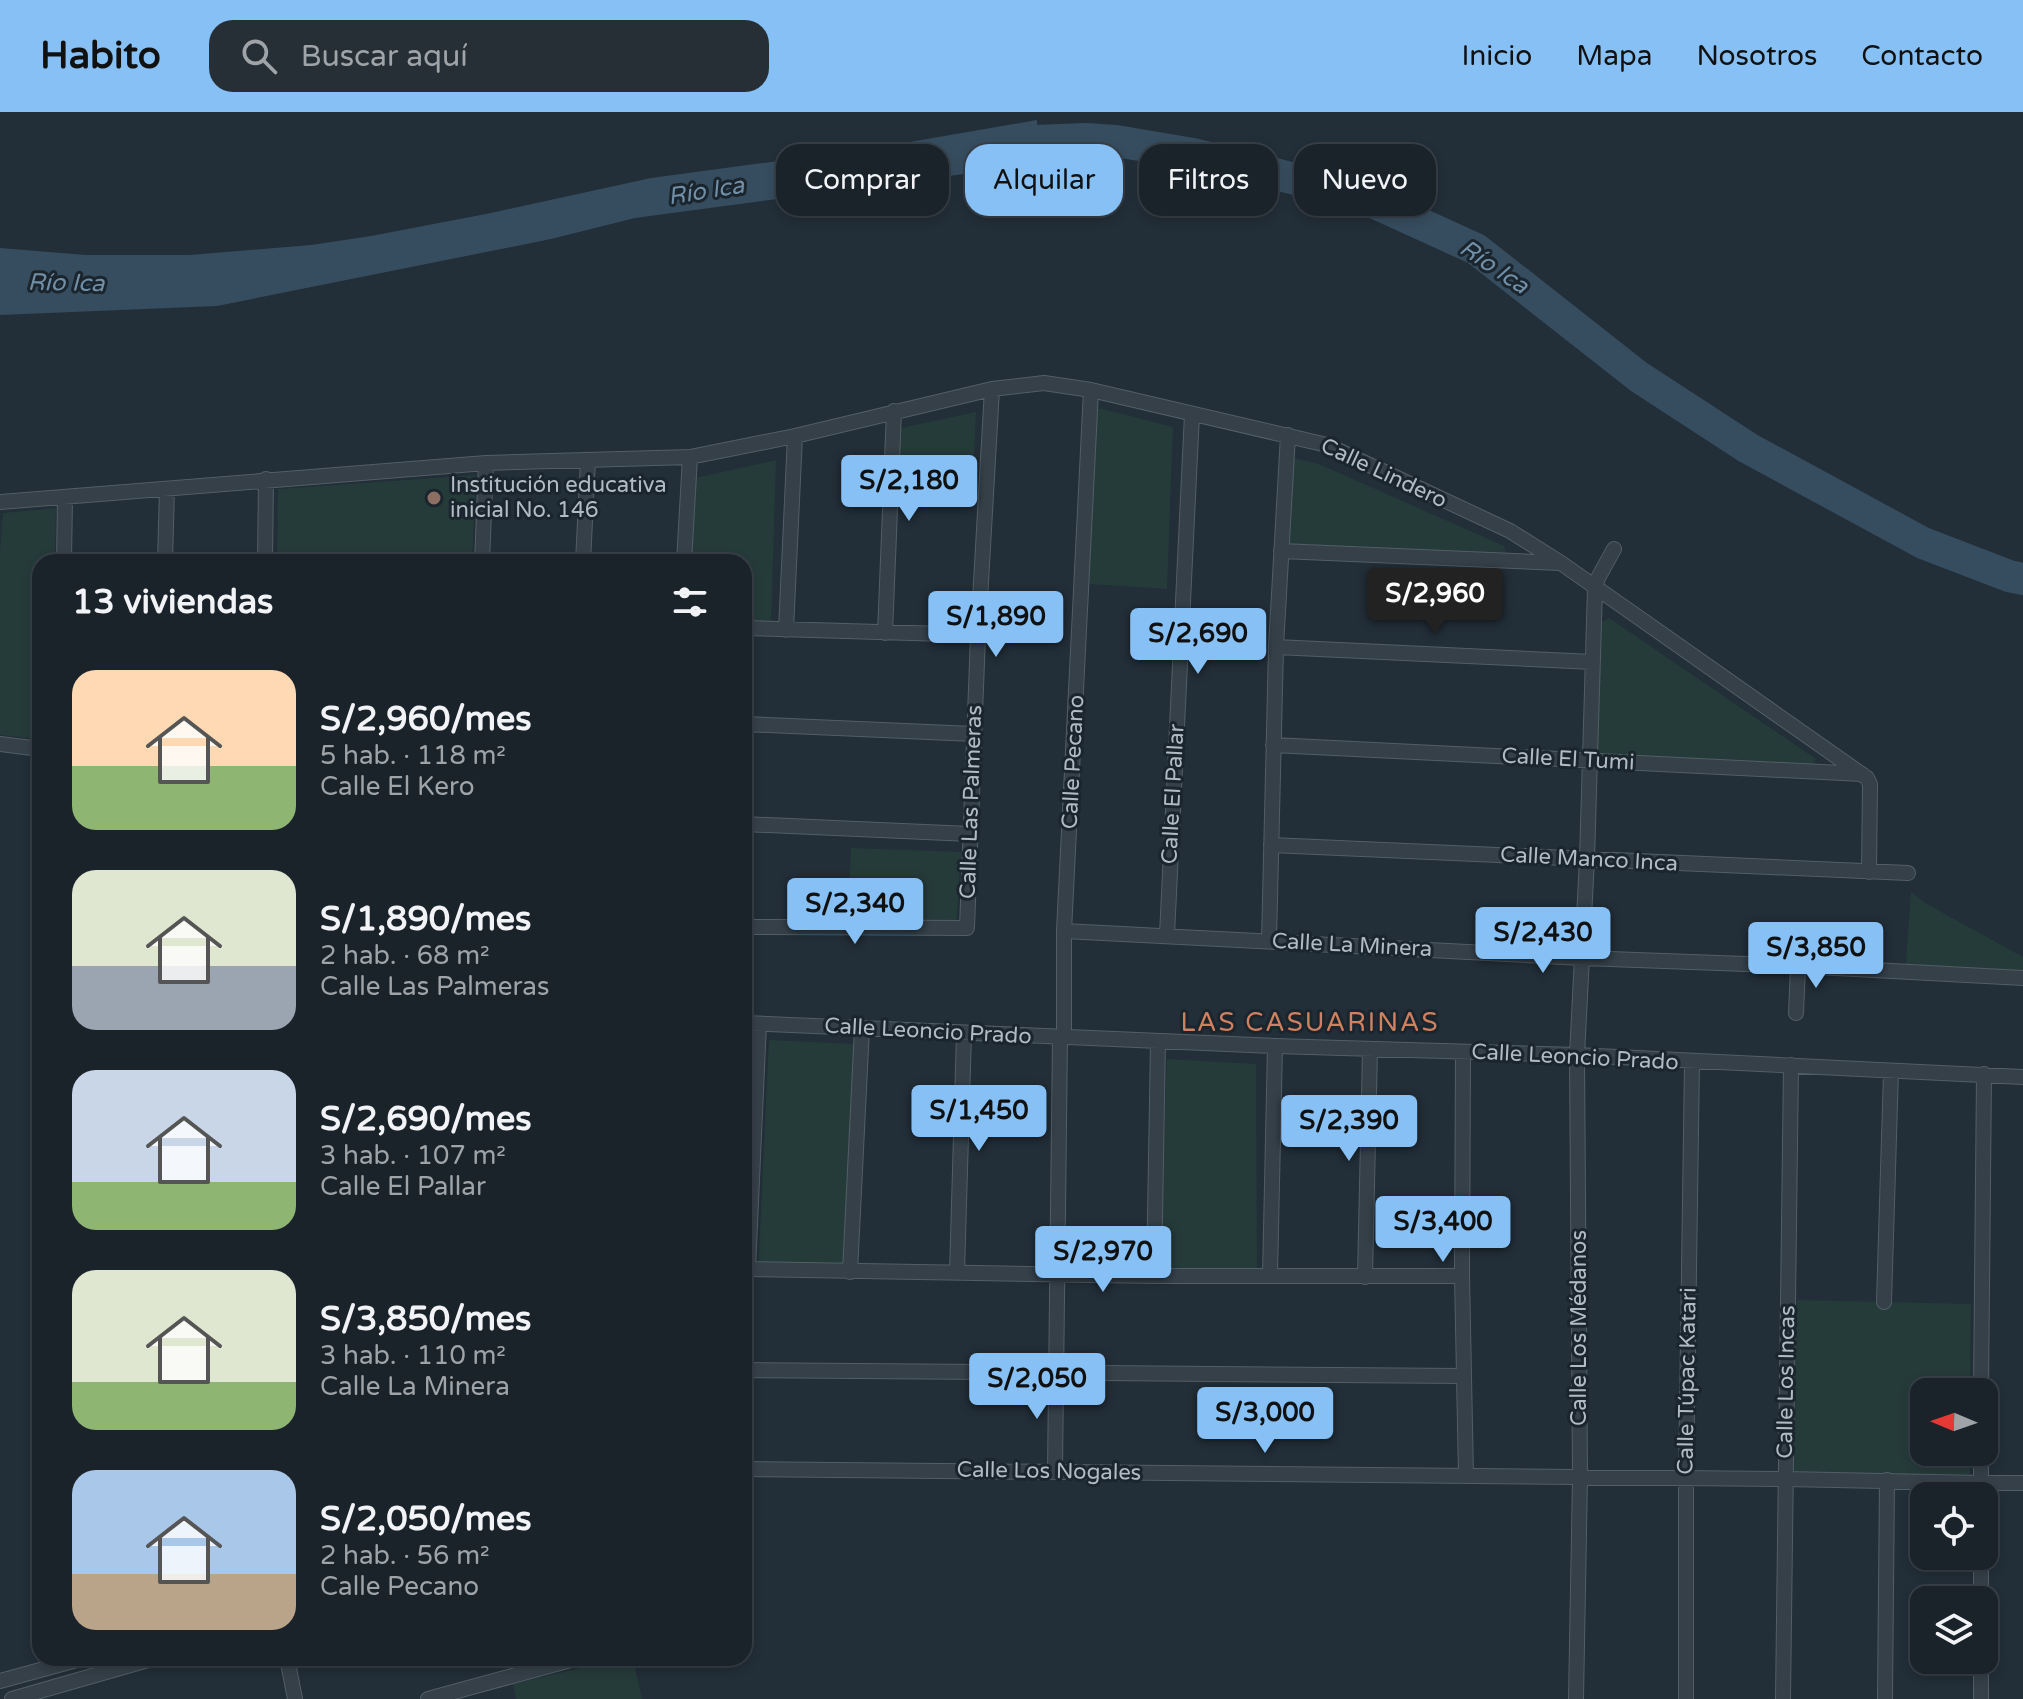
<!DOCTYPE html>
<html lang="es">
<meta charset="utf-8">
<style>
body{margin:0;font-family:"Varela Round",sans-serif;background:#272f36;color:#f1f3f6;height:100vh;display:flex;flex-direction:column;font-size:30px;white-space:nowrap}
*{box-sizing:border-box;margin:0}
p{font-size:26px;color:#9fa4a8}
.icon{flex:none;width:44px;height:44px;fill:none;stroke:currentColor;stroke-width:2;stroke-linecap:round;stroke-linejoin:round}
.map{position:relative;flex:1;overflow:hidden}
.details{position:absolute;left:32px;top:442px;width:720px;height:1112px;display:flex;flex-direction:column;background:#1a222a;border-radius:24px;box-shadow:0 4px 12px #0003,0 0 0 2px #383f47}
.details>*{flex:none}
.hud{position:absolute;left:776px;top:32px;width:760px;height:72px;display:flex;gap:16px}
.needle{width:52px;rotate:272deg}
.tools{position:absolute;left:1910px;top:1266px;display:grid;gap:16px}
.tools a{display:grid;place-items:center;width:88px;height:88px;border-radius:16px;background:#1a222a;box-shadow:0 4px 12px #0003,0 0 0 2px #383f47;font-size:40px}
.price{position:absolute;translate:-50% -68px;padding:0 18px;border-radius:8px;background:#86c0f4;color:#111;font-size:26px;line-height:52px;filter:drop-shadow(0 2px 4px #0008)}
.price::after{content:'';position:absolute;left:50%;top:48px;width:24px;height:18px;margin-left:-12px;background:inherit;clip-path:polygon(0 0,100% 0,50% 100%)}
.price.selected{background:#222;color:#fff}
ul{padding:0;list-style:none}
li{display:flex;align-items:center;gap:24px;height:200px;padding:0 40px}
li span{display:grid;place-items:center;flex:none;width:224px;height:160px;border-radius:24px;color:#555}
li>.icon{margin-inline-start:auto}
span .icon{width:96px;height:96px;fill:#fffc;stroke-width:1}
li b{font-size:34px}
h2{display:flex;justify-content:space-between;align-items:center;height:96px;padding:0 40px;font-size:34px}
.chip{padding:0 28px;border-radius:24px;background:#1a222a;box-shadow:0 4px 12px #0003,0 0 0 2px #383f47;font-size:28px;line-height:72px}
.chip.selected{background:#86c0f4;color:#111}
header{display:flex;align-items:center;gap:48px;box-sizing:border-box;height:112px;padding:0 40px;background:#86c0f4;color:#111}
header strong{font-size:38px}
nav{display:flex;gap:44px;margin-inline-start:auto;font-size:28px}
.search{width:560px;height:72px;background:#272f36;display:flex;align-items:center;gap:20px;box-sizing:border-box;padding:0 28px;border-radius:24px;color:#9fa4a8;font-size:30px}
.map>svg:first-child{display:block}
.green{fill:#253b3a}
.water{fill:#364d5f}
.lines{fill:none;stroke-linecap:round;stroke-linejoin:round}
.river{stroke:#364d5f;stroke-width:32}
.street-casing{stroke:#535e66;stroke-width:16}
.street{stroke:#354049;stroke-width:14}
.education-dot{fill:#8d6e63;stroke:#1b252d;stroke-width:3}
.labels{text-anchor:middle;dominant-baseline:central;stroke-width:6;stroke-linejoin:round;paint-order:stroke}
.street-label{font-size:22px;fill:#b0bbc5;stroke:#1b252d}
.poi-label{font-size:22px;fill:#b0bbc5;stroke:#1b252d;text-anchor:start}
.water-label{font-size:24px;font-style:italic;fill:#7190a8;stroke:#1b252d}
.quarter-label{font-size:26px;letter-spacing:2px;fill:#d08160;stroke:#1b252d}
</style>
<header>
<strong>Habito</strong>
<div class="search"><svg class="icon" aria-label="search" viewBox="0 0 24 24"><circle cx="10" cy="10" r="6"/><path d="M15 15l6 6"/></svg>Buscar aquí</div>
<nav><a>Inicio</a><a>Mapa</a><a>Nosotros</a><a>Contacto</a></nav>
</header>
<div class="map">
<svg width="2023" height="1587" viewBox="0 0 2023 1587">
<rect width="100%" height="100%" fill="#222e38"/>
<path class="green" d="M1099,296L1173,315L1167,477L1089,472L1094,302Z
M976,300L973,373L894,371L896,317Z
M1289,345L1319,352L1504,434L1506,441L1502,447L1287,437Z
M776,348L771,514L744,513V450H688L691,367Z
M476,363L472,450H277L278,377Z
M56,396L55,450H40V627L0,623V439L3,401Z
M1609,506L1816,647L1813,654L1596,648L1602,510Z
M851,736L961,740L956,816L848,811Z
M1911,780L1927,792L2023,845V868L1905,861Z
M769,928L854,932L843,1158H758Z
M1167,947L1256,952L1257,1164L1159,1162Z
M1797,1188L1971,1192L1970,1280H1924V1340H1970V1370L1794,1365Z
M622,1546H633L642,1587H516L513,1572Z"/>
<path class="water" d="M1037,8L1038,52L635,106L551,127L217,194L0,203V136L86,143H189L311,133L371,124L491,101L651,66L875,36Z"/>
<g class="lines">
<path class="river" d="M996,34L1033,29L1086,27L1116,29L1193,42L1259,58L1327,75L1375,91L1476,137L1639,265L1748,336L1923,431L2009,464L2023,467"/>
<defs>
<path id="street" d="M0,390L486,351L690,345L795,324L992,277L1044,271L1091,278L1327,333L1510,419L1561,451L1867,666L1870,672L1869,760
M1281,439L1560,451
M64,450L65,385
M165,450L167,377
M265,450L266,367
M482,450L486,351
M583,450L588,348
M684,450L690,345
M744,516L978,523
M786,518L795,324
M885,521L894,299
M1276,535L1593,550
M744,612L974,622
M0,632L40,637
M1273,633L1862,662
M744,712L970,722
M1271,733L1908,761
M744,815L967,816L978,523L992,277
M1064,819L1582,846L1798,854L2023,866
M1167,823L1192,302
M1269,829L1276,535L1288,323
M1796,901L1798,854
M744,911L1275,934L1577,943L2023,965
M1064,925V819L1091,278
M1463,940L1462,1164L1466,1364
M744,1157L1154,1164H1462
M748,1157L759,912
M850,1160L862,916
M957,1161L964,921
M1154,1164L1158,929
M1270,1164L1275,934
M1365,1165L1370,937
M1884,1190L1891,959
M744,1258L1464,1264
M1981,1280L1984,962
M744,1357L1785,1367L1981,1371H2023
M1055,1359L1060,925
M1981,1384V1340
M1981,1444V1488
M287,1546L295,1587
M1981,1548V1587
M0,1569L84,1546
M12,1587L155,1546
M428,1587L578,1546
M1576,1587L1580,1365L1577,943L1587,747L1595,476L1598,466L1614,437
M1686,1587V1366L1692,950
M1783,1587L1791,953
M1885,1587L1887,1368"/>
</defs>
<use href="#street" class="street-casing"/>
<use href="#street" class="street"/>
</g>
<circle class="education-dot" cx="434" cy="386" r="8"/>
<g class="labels">
<g class="street-label">
<text transform="translate(1384 361) rotate(25)">Calle Lindero</text>
<text transform="translate(1568 647) rotate(3)">Calle El Tumi</text>
<text transform="translate(1073 650) rotate(-87)">Calle Pecano</text>
<text transform="translate(1173 682) rotate(-87)">Calle El Pallar</text>
<text transform="translate(971 690) rotate(-88)">Calle Las Palmeras</text>
<text transform="translate(1589 747) rotate(3)">Calle Manco Inca</text>
<text transform="translate(1352 833) rotate(3)">Calle La Minera</text>
<text transform="translate(928 919) rotate(3)">Calle Leoncio Prado</text>
<text transform="translate(1575 945) rotate(3)">Calle Leoncio Prado</text>
<text transform="translate(1579 1216) rotate(-90)">Calle Los Médanos</text>
<text transform="translate(1687 1269) rotate(-89)">Calle Túpac Katari</text>
<text transform="translate(1786 1270) rotate(-89)">Calle Los Incas</text>
<text transform="translate(1049 1359) rotate(1)">Calle Los Nogales</text>
</g>
<g class="poi-label">
<text x="450" y="373">Institución educativa<tspan x="450" dy="25">inicial No. 146</tspan></text>
</g>
<g class="water-label">
<text transform="translate(706 79) rotate(-9)">Río Ica</text>
<text transform="translate(1494 155) rotate(34)">Río Ica</text>
<text transform="translate(66 171) rotate(1)">Río Ica</text>
</g>
<g class="quarter-label">
<text x="1310" y="910">LAS CASUARINAS</text>
</g>
</g>
</svg>
<div class="tools">
<a><svg class="needle" viewBox="-14 -14 28 28"><path d="M0-13l5 13h-10z" fill="#e53935"/><path d="M0 13l5-13h-10z" fill="#9fa4a8"/></svg></a>
<a><svg class="icon" aria-label="locate" viewBox="0 0 24 24"><circle cx="12" cy="12" r="6"/><path d="M12 2v4M12 18v4M2 12h4M18 12h4"/></svg></a>
<a><svg class="icon" aria-label="layers" viewBox="0 0 24 24"><path d="M12 4l9 5-9 5-9-5zM3 14l9 5 9-5"/></svg></a>
</div>
<b class="price" style="left:909px;top:411px">S/2,180</b>
<b class="price selected" style="left:1435px;top:524px">S/2,960</b>
<b class="price" style="left:996px;top:547px">S/1,890</b>
<b class="price" style="left:1198px;top:564px">S/2,690</b>
<b class="price" style="left:855px;top:834px">S/2,340</b>
<b class="price" style="left:1543px;top:863px">S/2,430</b>
<b class="price" style="left:1816px;top:878px">S/3,850</b>
<b class="price" style="left:979px;top:1041px">S/1,450</b>
<b class="price" style="left:1349px;top:1051px">S/2,390</b>
<b class="price" style="left:1443px;top:1152px">S/3,400</b>
<b class="price" style="left:1103px;top:1182px">S/2,970</b>
<b class="price" style="left:1037px;top:1309px">S/2,050</b>
<b class="price" style="left:1265px;top:1343px">S/3,000</b>
<div class="hud">
<a class="chip">Comprar</a>
<a class="chip selected">Alquilar</a>
<a class="chip">Filtros</a>
<a class="chip">Nuevo</a>
</div>
<section class="details">
<h2>13 viviendas<svg class="icon" aria-label="filters" viewBox="0 0 24 24"><path d="M4 7h16M4 17h16"/><circle cx="9" cy="7" r="2"/><circle cx="15" cy="17" r="2"/></svg></h2>
<ul>
<li><span style="background:linear-gradient(#ffd9b3 60%,#8fb573 0)"><svg class="icon" aria-label="home" viewBox="0 0 24 24"><path d="M3 11l9-7 9 7M6 9v11h12V9"/></svg></span><div><b>S/2,960/mes</b><p>5 hab. · 118 m²</p><p>Calle El Kero</p></div></li>
<li><span style="background:linear-gradient(#dfe7d0 60%,#9aa5b1 0)"><svg class="icon" aria-label="home" viewBox="0 0 24 24"><path d="M3 11l9-7 9 7M6 9v11h12V9"/></svg></span><div><b>S/1,890/mes</b><p>2 hab. · 68 m²</p><p>Calle Las Palmeras</p></div></li>
<li><span style="background:linear-gradient(#c9d6e8 70%,#8fb573 0)"><svg class="icon" aria-label="home" viewBox="0 0 24 24"><path d="M3 11l9-7 9 7M6 9v11h12V9"/></svg></span><div><b>S/2,690/mes</b><p>3 hab. · 107 m²</p><p>Calle El Pallar</p></div></li>
<li><span style="background:linear-gradient(#dfe7d0 70%,#8fb573 0)"><svg class="icon" aria-label="home" viewBox="0 0 24 24"><path d="M3 11l9-7 9 7M6 9v11h12V9"/></svg></span><div><b>S/3,850/mes</b><p>3 hab. · 110 m²</p><p>Calle La Minera</p></div></li>
<li><span style="background:linear-gradient(#a9c7e8 65%,#b9a48a 0)"><svg class="icon" aria-label="home" viewBox="0 0 24 24"><path d="M3 11l9-7 9 7M6 9v11h12V9"/></svg></span><div><b>S/2,050/mes</b><p>2 hab. · 56 m²</p><p>Calle Pecano</p></div></li>
</ul>
</section>
</div>
